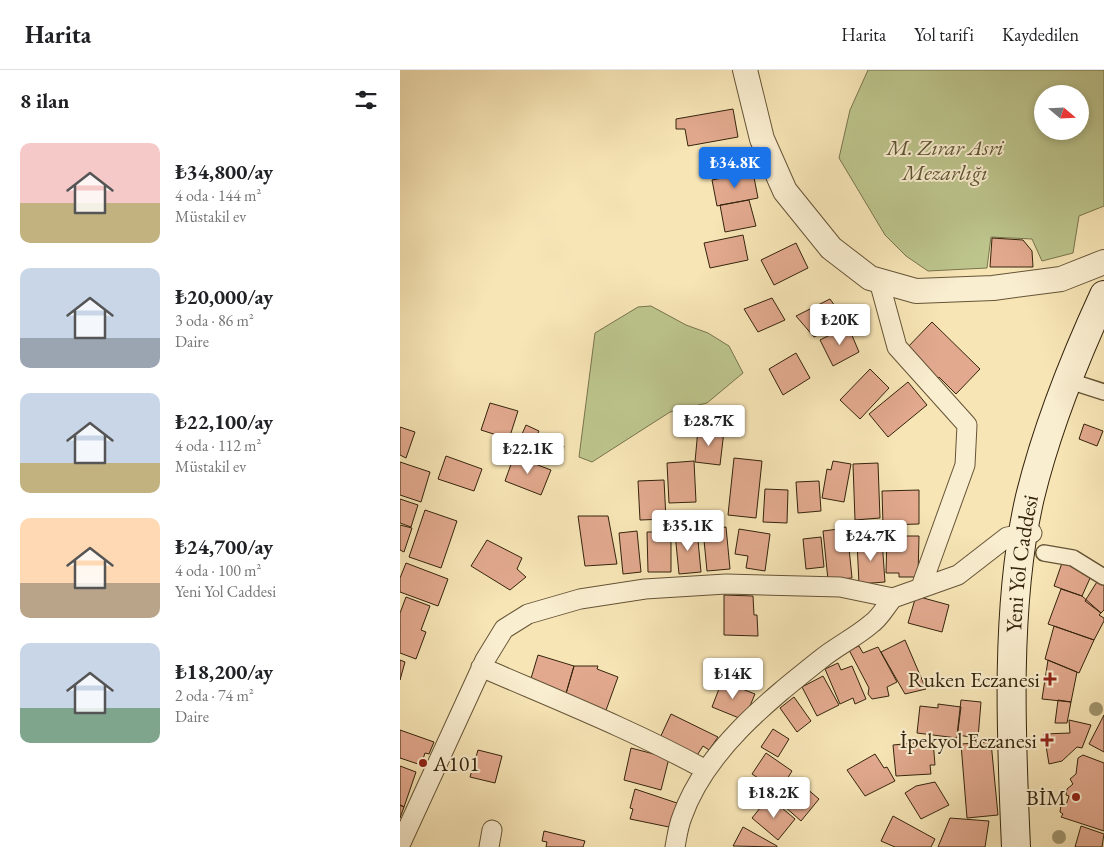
<!DOCTYPE html>
<html lang="tr">
<meta charset="utf-8">
<style>
body{margin:0;font-family:"EB Garamond",serif;background:#f6f6f6;color:#202124;height:100vh;display:flex;flex-direction:column;font-size:19px;white-space:nowrap}
*{box-sizing:border-box;margin:0}
p{font-size:16px;color:#757577}
.icon{flex:none;width:28px;height:28px;fill:none;stroke:currentColor;stroke-width:2;stroke-linecap:round;stroke-linejoin:round}
.map{position:relative;flex:1;overflow:hidden}
.panel{display:flex;flex-direction:column;background:#fff;width:400px}
.panel>*{flex:none}
.needle{width:32px;rotate:109deg}
.tools{position:absolute;left:634px;top:15px;display:grid;gap:10px}
.tools a{display:grid;place-items:center;width:55px;height:55px;border-radius:50%;background:#fff;box-shadow:0 2px 8px #0003;font-size:25px}
.price{position:absolute;translate:-50% -42px;padding:0 11px;border-radius:5px;background:#fff;color:#222;font-size:16px;line-height:32px;filter:drop-shadow(0 1px 2px #0008)}
.price::after{content:'';position:absolute;left:50%;top:30px;width:15px;height:11px;margin-left:-8px;background:inherit;clip-path:polygon(0 0,100% 0,50% 100%)}
.price.on{background:#1a73e8;color:#fff}
ul{padding:0;list-style:none}
li{display:flex;align-items:center;gap:15px;height:125px;padding:0 20px}
li span{display:grid;place-items:center;flex:none;width:140px;height:100px;border-radius:10px;color:#555}
li>.icon{margin-inline-start:auto}
span .icon{width:60px;height:60px;fill:#fffc;stroke-width:1}
li b{font-size:21px}
h2{display:flex;justify-content:space-between;align-items:center;height:60px;padding:0 20px;font-size:21px}
header{display:flex;align-items:center;gap:30px;box-sizing:border-box;height:70px;padding:0 25px;background:#fff;border-bottom:1px solid #e0e0e0}
header strong{font-size:24px}
nav{display:flex;gap:28px;margin-inline-start:auto;font-size:18px}
main{display:flex;flex:1;min-height:0}
.map>svg:first-child{display:block}
.green{fill:#bdc58d;stroke:#78744c;fill-rule:evenodd}
.building{fill:#e2a98e;stroke:#34240c}
.lines{fill:none;stroke-linecap:round;stroke-linejoin:round}
.pedestrian-casing{stroke:#655436;stroke-width:18}
.minor-casing{stroke:#655436;stroke-width:21}
.tertiary-casing{stroke:#655436;stroke-width:26}
.secondary-casing{stroke:#34240c;stroke-width:30}
.pedestrian{stroke:#faeed0;stroke-width:15}
.minor{stroke:#faeed0;stroke-width:19}
.tertiary{stroke:#faeed0;stroke-width:24}
.secondary{stroke:#faeed0;stroke-width:28}
.tree{fill:#a2956e}
.poi-dot{fill:#8f2418;stroke:#faeed0;stroke-width:2}
.labels{text-anchor:middle;dominant-baseline:central;stroke-width:4;stroke-linejoin:round;paint-order:stroke}
.park-label{font-size:22px;font-style:italic;fill:#5d5433;stroke:#faeed0}
.street-label{font-size:22px;fill:#34240c;stroke:#faeed0}
.poi-label{font-size:22px;fill:#34240c;stroke:#faeed0;text-anchor:end}
</style>
<header>
<strong>Harita</strong>
<nav><a>Harita</a><a>Yol tarifi</a><a>Kaydedilen</a></nav>
</header>
<main>
<section class="panel">
<h2>8 ilan<svg class="icon" aria-label="filters" viewBox="0 0 24 24"><path d="M4 7h16M4 17h16"/><circle cx="9" cy="7" r="2"/><circle cx="15" cy="17" r="2"/></svg></h2>
<ul>
<li><span style="background:linear-gradient(#f6c9c9 60%,#c2b280 0)"><svg class="icon" aria-label="home" viewBox="0 0 24 24"><path d="M3 11l9-7 9 7M6 9v11h12V9"/></svg></span><div><b>₺34,800/ay</b><p>4 oda · 144 m²</p><p>Müstakil ev</p></div></li>
<li><span style="background:linear-gradient(#c9d6e8 70%,#9aa5b1 0)"><svg class="icon" aria-label="home" viewBox="0 0 24 24"><path d="M3 11l9-7 9 7M6 9v11h12V9"/></svg></span><div><b>₺20,000/ay</b><p>3 oda · 86 m²</p><p>Daire</p></div></li>
<li><span style="background:linear-gradient(#c9d6e8 70%,#c2b280 0)"><svg class="icon" aria-label="home" viewBox="0 0 24 24"><path d="M3 11l9-7 9 7M6 9v11h12V9"/></svg></span><div><b>₺22,100/ay</b><p>4 oda · 112 m²</p><p>Müstakil ev</p></div></li>
<li><span style="background:linear-gradient(#ffd9b3 65%,#b9a48a 0)"><svg class="icon" aria-label="home" viewBox="0 0 24 24"><path d="M3 11l9-7 9 7M6 9v11h12V9"/></svg></span><div><b>₺24,700/ay</b><p>4 oda · 100 m²</p><p>Yeni Yol Caddesi</p></div></li>
<li><span style="background:linear-gradient(#c9d6e8 65%,#7fa58c 0)"><svg class="icon" aria-label="home" viewBox="0 0 24 24"><path d="M3 11l9-7 9 7M6 9v11h12V9"/></svg></span><div><b>₺18,200/ay</b><p>2 oda · 74 m²</p><p>Daire</p></div></li>
</ul>
</section>
<div class="map">
<svg width="704" height="777" viewBox="0 0 704 777">
<rect width="100%" height="100%" fill="#f7e5b6"/>
<filter id="stains"><feTurbulence type="fractalNoise" baseFrequency=".004" numOctaves="4"/><feColorMatrix values="0 0 0 0 .2 0 0 0 0 .09 0 0 0 0 .02 0 0 0 .5 -.17"/></filter>
<radialGradient id="worn" r=".72"><stop offset=".6" stop-color="#630" stop-opacity="0"/><stop offset="1" stop-color="#630" stop-opacity=".3"/></radialGradient>
<path class="green" d="M468,0H704V136L679,146L673,183L642,191L632,169L591,167L587,198L528,201L506,186L485,165L439,88L450,40ZM642,24H680V61H642Z
M251,236L286,255L308,263L329,276L343,303L307,333L270,342L192,392L179,387L195,263L238,237Z"/>
<path class="building" d="M333,39L338,67L288,76L285,59H276V49Z
M353,102L358,128L317,136L312,110Z
M349,130L356,156L325,162L320,135Z
M343,165L348,190L310,198L304,173Z
M592,168L623,170L632,181L633,197H590Z
M396,173L408,198L374,215L361,190Z
M372,228L385,250L358,262L344,239Z
M430,229L435,236L438,235L442,242L439,244L445,252L414,267L396,246Z
M532,252L580,299L556,324L539,307L536,311L505,280Z
M448,256L459,282L433,296L420,270Z
M396,283L410,308L383,325L369,299Z
M470,299L489,318L460,349L440,330Z
M508,312L527,335L488,367L469,344Z
M90,333L118,341L109,369L81,360Z
M684,354L703,361L697,376L679,369Z
M126,355L139,361L137,365L164,376L158,393L129,381L131,376L119,371Z
M0,357L15,362L6,388L0,385Z
M298,359L324,361L320,395L295,392Z
M46,386L82,399L74,421L38,409Z
M114,386L151,400L141,425L105,411Z
M334,388L362,391L356,448L328,445Z
M294,391L296,432L269,433L267,393Z
M433,391L451,394L444,432L422,428L427,399L431,400Z
M0,392L30,402L21,432L0,425Z
M478,393L480,448L455,450L453,394Z
M264,410L266,449L240,450L238,411Z
M419,411L421,441L398,443L396,412Z
M365,419L388,420L387,453L363,452Z
M519,420V454L483,455L482,421Z
M0,429L18,435L11,457L0,453Z
M25,440L57,451L41,498L9,487Z
M178,446H208L217,494L185,496Z
M0,455L12,458L4,482L0,480Z
M326,457L330,499L307,501L303,460Z
M447,458L452,508L428,510L423,461Z
M339,459L370,464L365,501L346,498L348,486L335,484Z
M297,460L301,502L279,504L275,463Z
M237,461L241,502L223,504L219,463Z
M247,462H271V502H248Z
M487,466H519L518,507H499V503H486Z
M421,467L424,497L406,499L403,469Z
M87,470L122,488L117,499L126,507L110,520L71,496Z
M482,470L485,512L459,514L457,472Z
M663,490L691,506L682,526L654,516Z
M6,493L48,509L38,536L0,522V508Z
M700,507L704,511V540L701,543L685,531Z
M661,519L682,526L701,543L699,545L704,548V551L694,570L648,554Z
M324,525L353,526L354,545H357L358,566L324,565Z
M516,526L549,535L542,562L508,553Z
M6,527L30,536L21,560L26,562L16,589L0,583V543Z
M654,556L694,570L679,603L645,589Z
M505,570L526,619L505,624L481,582Z
M459,576L463,583L478,577L497,612L487,617L489,626L472,629L468,624L469,618L449,580Z
M138,585L174,596L165,627L129,615Z
M0,590L5,592L0,610Z
M648,590L677,602L671,632L642,629Z
M438,593L441,600L452,596L466,629L455,634L453,628L440,634L425,599Z
M174,596H198L197,599L218,607L205,643L165,627Z
M423,606L439,635L417,646L402,617Z
M322,611L355,624L344,650L312,637Z
M394,627L411,651L397,662L380,638Z
M561,630L581,632L578,668L557,665Z
M658,630L671,632L667,653H655Z
M538,634L561,637L557,668L517,663L520,636L538,638Z
M271,644L318,667L309,680L303,676L296,687L259,670Z
M704,645V682L689,674Z
M669,650L691,655L682,678L677,677L662,691L649,694L644,664L670,663Z
M373,659L389,669L378,687L361,677Z
M0,660L34,672L29,684L25,683L21,695L0,688Z
M533,671L535,695H530L531,704L496,706L493,675Z
M591,672L598,745L567,748L561,674Z
M231,678L269,688L261,720L224,710Z
M78,680L102,686L95,713L70,707Z
M366,683L392,701L379,722L352,704Z
M475,684L484,698L487,697L495,711L465,726L447,700Z
M683,685L704,693V761L661,747L663,744L660,742L661,735H666L669,726L666,725L667,719L673,714L670,709L676,704L678,688Z
M0,696L16,702L4,737L0,735Z
M393,707L419,729L401,751L375,728Z
M535,712L549,735L521,749L505,723L516,716Z
M235,719L277,733L269,757L230,749L233,739L230,738Z
M369,727L395,749L378,770L352,748Z
M0,735L4,737L0,748Z
M493,746L535,769L531,777H495L481,771Z
M550,748L589,751L585,777H538Z
M681,756L704,764L702,777H675Z
M343,757L377,776V777L333,776Z
M144,761L185,771L183,777H146L147,772L142,771Z"/>
<g class="lines">
<defs>
<path id="pedestrian" d="M679,314L704,322
M644,483L673,488L704,507"/>
<path id="minor" d="M479,211L497,277L567,355L565,395L521,517
M81,597C157,630 233,660 306,700
M0,775L85,590L104,559L128,544L180,529L245,519L326,514L440,517L493,528L558,505L607,467L632,463
M89,777L92,760
M275,777C277,767 278,757 282,747C305,681 368,631 421,589C437,576 456,567 471,554C480,548 486,536 493,528"/>
<path id="tertiary" d="M345,0L362,69L385,121L431,178L470,208L516,221L593,218L661,209L704,192"/>
<g id="secondary">
<path id="s1" d="M616,777C611,667 605,534 630,427C647,357 674,290 704,225"/>
</g>
</defs>
<use href="#pedestrian" class="pedestrian-casing"/>
<use href="#minor" class="minor-casing"/>
<use href="#tertiary" class="tertiary-casing"/>
<use href="#secondary" class="secondary-casing"/>
<use href="#pedestrian" class="pedestrian"/>
<use href="#minor" class="minor"/>
<use href="#tertiary" class="tertiary"/>
<use href="#secondary" class="secondary"/>
</g>
<g class="tree">
<circle cx="696" cy="639" r="7"/>
<circle cx="659" cy="767" r="7"/>
</g>
<g class="poi-dot">
<path d="M647.5 601.5h5v5h5v5h-5v5h-5v-5h-5v-5h5z"/>
<path d="M644.5 662.5h5v5h5v5h-5v5h-5v-5h-5v-5h5z"/>
<circle cx="23" cy="693" r="5"/>
<circle cx="676" cy="727" r="5"/>
</g>
<g class="labels">
<g class="park-label">
<text x="545" y="77">M. Zırar Asri<tspan x="545" dy="25">Mezarlığı</tspan></text>
</g>
<g class="street-label">
<text stroke="none"><textPath href="#s1" startOffset="284">Yeni Yol Caddesi</textPath></text>
</g>
<g class="poi-label">
<text x="640" y="609">Ruken Eczanesi</text>
<text x="637" y="670">İpekyol Eczanesi</text>
<text x="33" y="693" text-anchor="start">A101</text>
<text x="666" y="727">BİM</text>
</g>
</g>
<rect width="100%" height="100%" filter="url(#stains)"/>
<rect width="100%" height="100%" fill="url(#worn)"/>
</svg>
<div class="tools">
<a><svg class="needle" viewBox="-14 -14 28 28"><path d="M0-13l5 13h-10z" fill="#e53935"/><path d="M0 13l5-13h-10z" fill="#757577"/></svg></a>
</div>
<b class="price on" style="left:335px;top:119px">₺34.8K</b>
<b class="price" style="left:440px;top:276px">₺20K</b>
<b class="price" style="left:309px;top:377px">₺28.7K</b>
<b class="price" style="left:128px;top:405px">₺22.1K</b>
<b class="price" style="left:288px;top:482px">₺35.1K</b>
<b class="price" style="left:471px;top:492px">₺24.7K</b>
<b class="price" style="left:333px;top:630px">₺14K</b>
<b class="price" style="left:374px;top:749px">₺18.2K</b>
</div>
</main>
